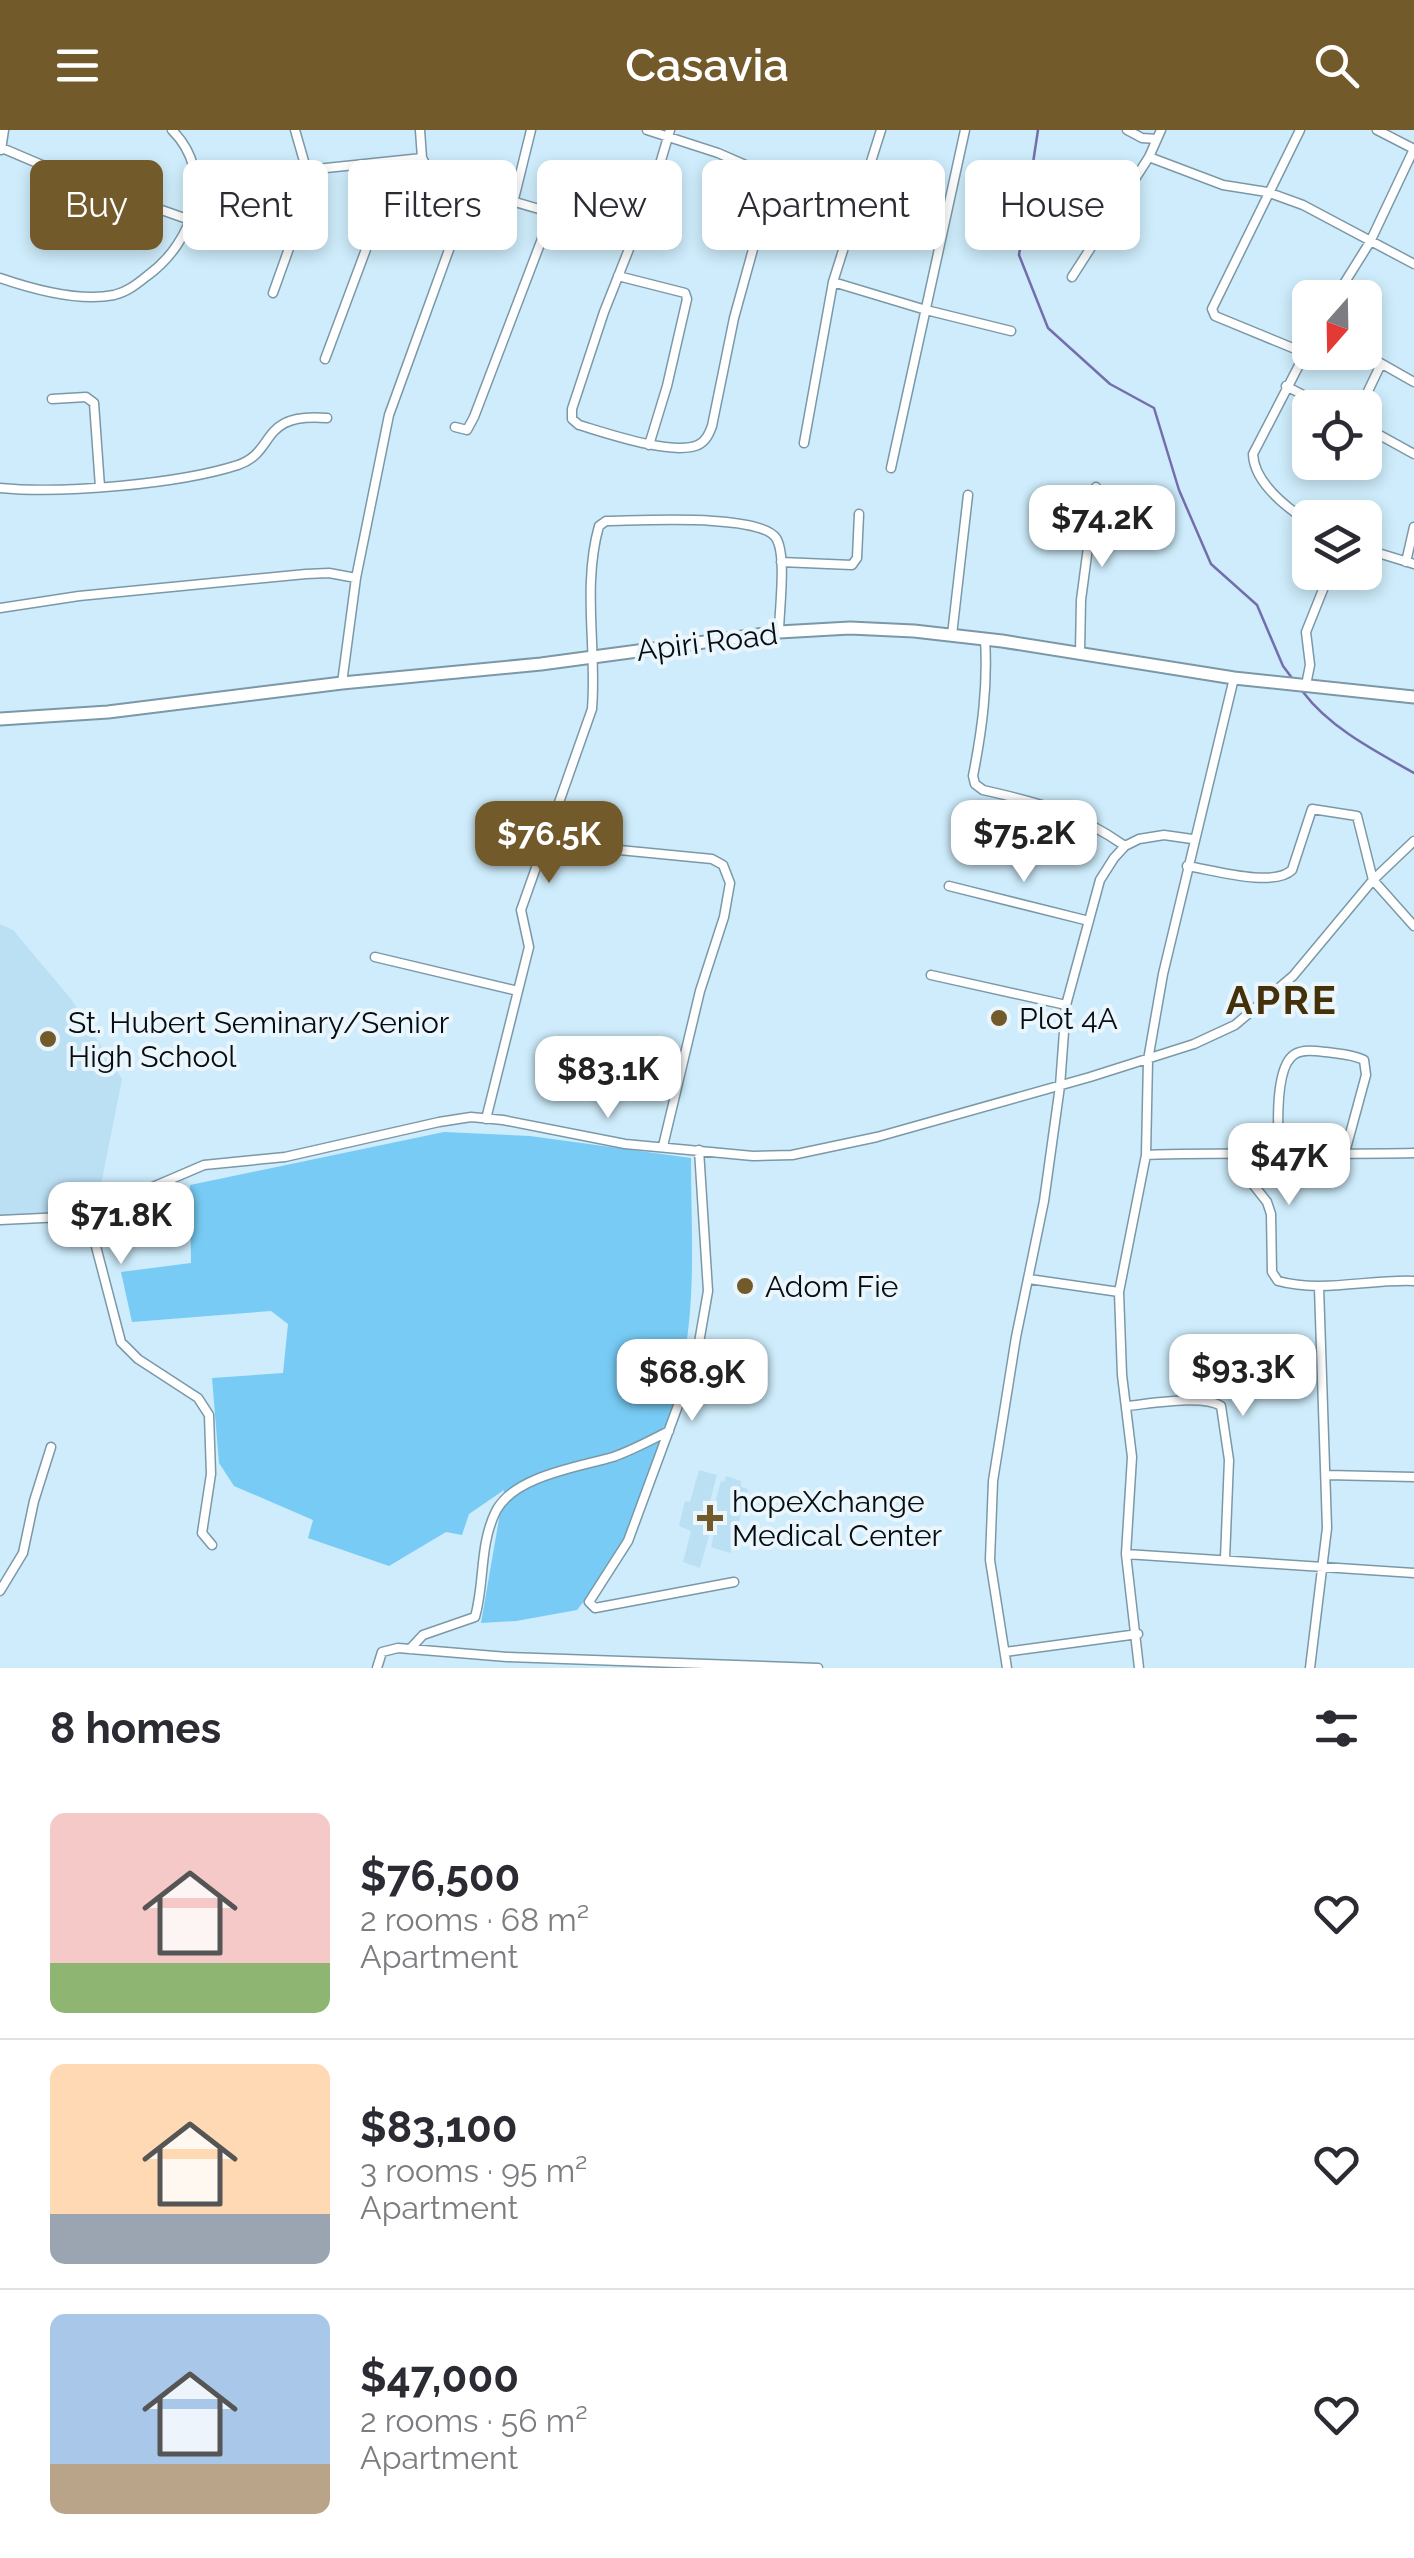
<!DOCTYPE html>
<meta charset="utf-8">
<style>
body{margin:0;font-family:Raleway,sans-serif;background:#f7f7f7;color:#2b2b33;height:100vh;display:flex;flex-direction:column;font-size:38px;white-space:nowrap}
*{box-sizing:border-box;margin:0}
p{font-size:32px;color:#7c7c81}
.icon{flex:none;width:55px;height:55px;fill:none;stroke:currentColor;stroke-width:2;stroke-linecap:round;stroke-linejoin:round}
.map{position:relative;height:1538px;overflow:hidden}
.drawer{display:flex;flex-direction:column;background:#fff;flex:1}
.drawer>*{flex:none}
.hud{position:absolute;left:30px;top:30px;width:1355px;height:90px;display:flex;gap:20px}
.needle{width:65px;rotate:200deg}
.tools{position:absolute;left:1292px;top:150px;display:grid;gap:20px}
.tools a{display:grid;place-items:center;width:90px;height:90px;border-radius:15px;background:#fff;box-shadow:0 5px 15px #0003;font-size:50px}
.price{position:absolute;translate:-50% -85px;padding:0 22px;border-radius:20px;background:#fff;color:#222;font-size:32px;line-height:65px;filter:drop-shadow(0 2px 5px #0008)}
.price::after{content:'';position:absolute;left:50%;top:60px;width:30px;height:22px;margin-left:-15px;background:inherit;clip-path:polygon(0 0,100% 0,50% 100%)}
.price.current{background:#735a2b;color:#fff}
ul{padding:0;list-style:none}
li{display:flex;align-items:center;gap:30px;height:250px;padding:0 50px}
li+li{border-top:2px solid #e1e1e2}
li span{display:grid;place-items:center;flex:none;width:280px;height:200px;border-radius:15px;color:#555}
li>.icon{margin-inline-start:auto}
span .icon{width:120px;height:120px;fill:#fffc;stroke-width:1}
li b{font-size:42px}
h2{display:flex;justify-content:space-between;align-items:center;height:120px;padding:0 50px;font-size:42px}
.pill{padding:0 35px;border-radius:15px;background:#fff;box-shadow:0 5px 15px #0003;font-size:35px;line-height:90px}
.pill.current{background:#735a2b;color:#fff}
header{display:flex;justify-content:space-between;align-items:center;height:130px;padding:0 50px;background:#735a2b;color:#fff;font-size:45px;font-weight:600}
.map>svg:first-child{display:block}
.built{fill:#bbe0f4}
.green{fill:#77cbf4}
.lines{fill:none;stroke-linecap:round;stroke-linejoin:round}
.stream{stroke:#756ead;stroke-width:2.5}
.street-casing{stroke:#7c98a7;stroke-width:11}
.secondary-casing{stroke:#7c98a7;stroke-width:15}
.street{stroke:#fff;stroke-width:8}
.secondary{stroke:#fff;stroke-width:11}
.poi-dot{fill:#735a2b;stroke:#eaf6fc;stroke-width:4}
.labels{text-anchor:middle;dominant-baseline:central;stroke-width:8;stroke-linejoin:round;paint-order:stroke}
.street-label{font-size:30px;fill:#040d12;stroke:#eaf6fc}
.poi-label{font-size:30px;fill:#040d12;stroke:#eaf6fc;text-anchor:start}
.district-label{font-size:40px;font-weight:bold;letter-spacing:2.5px;fill:#44310a;stroke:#eaf6fc}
</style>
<header><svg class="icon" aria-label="menu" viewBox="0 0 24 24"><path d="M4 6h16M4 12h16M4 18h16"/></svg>Casavia<svg class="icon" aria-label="search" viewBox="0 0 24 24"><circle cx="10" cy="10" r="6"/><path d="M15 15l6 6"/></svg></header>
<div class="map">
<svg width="1414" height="1538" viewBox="0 0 1414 1538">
<rect width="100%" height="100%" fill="#ceecfb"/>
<path class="built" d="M0,794L13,800L71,869L122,949L97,1075L62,1087L0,1085Z
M699,1340L717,1345L708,1379L713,1380L721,1351L724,1352L726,1346L741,1351V1357L748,1359L730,1423L711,1417L714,1403L710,1402L700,1438L683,1432L691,1401L679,1396L685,1371L690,1372Z"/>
<path class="green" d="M444,1002L530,1006L691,1028C691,1094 696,1164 684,1228C675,1279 657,1343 636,1390C621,1423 599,1452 577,1480L516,1491L481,1493L504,1360L469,1384L462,1405L446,1402L389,1436L308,1408L313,1390L234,1356L219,1333L212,1248L283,1243L288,1194L271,1181L132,1192L121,1142L191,1133L190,1055Z"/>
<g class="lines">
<path class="stream" d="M1038,0L1019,125L1048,198L1110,254L1154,278L1179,360L1211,434L1257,475L1283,536L1292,548
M1303,562C1330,598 1375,621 1414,643"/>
<defs>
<path id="street" d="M420,0L422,28L433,48L635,107
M647,0L718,23L773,47L858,68
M670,0L652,61L604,182L572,279V289L579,295C606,303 672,326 698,315C706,311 709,304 712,296L734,188L773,47
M1127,0L1142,8L1157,9
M1300,0L1212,179L1215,186L1305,223
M2,18L82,52L190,90
M1,20L4,0
M1149,27L1223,55L1267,62L1303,75L1414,134
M307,40L422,28
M268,58L310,52
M514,69L531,0
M618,146L685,163L687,169L667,256L649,315
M1072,147L1149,27L1161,0
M0,148C32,159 80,172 114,165C127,162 137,154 147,146C193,113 217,45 172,0
M833,152L926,180L1011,201
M273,163L307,68L310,52L295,0
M1335,168L1370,112L1414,19L1377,0
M1310,214L1253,324C1254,353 1287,378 1310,393
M1361,222L1414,252
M325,229L399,31
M1286,256L1328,278
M52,269L86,267L94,273L100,357
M1360,278L1381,234
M455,297L467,300L474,287L553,80
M1365,297L1414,324
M804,313L833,152L881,0
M891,338L965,0
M0,358C62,364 179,354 238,335C277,322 258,282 327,288
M1365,419L1414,434
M781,432L852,435L857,428L859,384
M1406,432L1414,397
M0,478L79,466L306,444L329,443L356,448
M952,505L968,365
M985,509C988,556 982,600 973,646L975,654L983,660C1041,673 1076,682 1125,716
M1080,522L1081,470L1096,357
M342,553L356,448L389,285L471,59
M1306,555L1310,535L1306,502L1330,442
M546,709L568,715L712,729L723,735L730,753L724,787L700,861L663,1016
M1187,736C1213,740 1273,758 1292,740L1312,679L1357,686L1373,750L1414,796
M949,756L1089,791
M375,827L518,861
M931,845L1066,875
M486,989L529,817L521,780L592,579C597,519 582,456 599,396L606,391C637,391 759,383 776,408C787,425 779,481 779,502
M699,1020L708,1161L697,1224L628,1411L589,1472L595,1478L734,1452
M1250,1021L1252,1053L1267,1072L1271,1084L1272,1142L1278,1151C1322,1163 1369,1149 1414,1151
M1279,1022C1278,1001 1274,936 1295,924C1304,919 1316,921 1326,922C1339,924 1352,924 1364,930L1366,945L1344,1026
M1146,1025C1236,1022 1325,1025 1414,1023
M85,1086L204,1035L285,1027L439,992L471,987L503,990L625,1014L753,1026L792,1025L877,1007L1090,947L1194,914L1235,895L1293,846L1373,750L1414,711
M0,1090L85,1086L93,1105L121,1212L138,1229L198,1268L209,1285L211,1344L202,1403L212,1415
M1029,1149L1119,1162
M1126,1276C1149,1274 1203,1264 1221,1276L1229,1330L1225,1429
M1327,1345L1414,1347
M1126,1424L1414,1443
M0,1461L23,1423L34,1371L51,1317
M410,1519L423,1505L475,1487C485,1452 479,1415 496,1381C514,1346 579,1337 613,1327C633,1320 651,1310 669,1301
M1005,1522L1138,1504
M377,1538L382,1522L398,1518L507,1527L818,1538
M1007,1538L990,1430L993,1351L1016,1207L1044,1071L1060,956L1066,875L1100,750L1114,728L1125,716L1139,709L1164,705L1192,709
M1139,1538L1126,1424L1132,1327L1122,1245L1119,1162L1146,1025L1148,930L1163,844L1234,548
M1310,1538L1327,1398L1319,1157"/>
<path id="secondary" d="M0,589L108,582L342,553L541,534L779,502L850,498L914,501L1002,511L1234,548L1414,567"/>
</defs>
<use href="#street" class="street-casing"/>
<use href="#secondary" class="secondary-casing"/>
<use href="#street" class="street"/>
<use href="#secondary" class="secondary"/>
</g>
<g class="poi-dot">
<circle cx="999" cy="888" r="10"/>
<circle cx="48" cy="909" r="10"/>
<circle cx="745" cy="1156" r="10"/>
<path d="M705 1373h10v10h10v10h-10v10h-10v-10h-10v-10h10z"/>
</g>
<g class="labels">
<g class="street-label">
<text transform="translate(707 512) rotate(-7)">Apiri Road</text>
</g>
<g class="poi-label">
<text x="1019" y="888">Plot 4A</text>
<text x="68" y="892">St. Hubert Seminary/Senior<tspan x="68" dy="34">High School</tspan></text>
<text x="765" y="1156">Adom Fie</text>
<text x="732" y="1371">hopeXchange<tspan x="732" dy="34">Medical Center</tspan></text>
</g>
<g class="district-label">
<text x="1282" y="869">APRE</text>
</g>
</g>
</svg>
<div class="tools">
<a><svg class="needle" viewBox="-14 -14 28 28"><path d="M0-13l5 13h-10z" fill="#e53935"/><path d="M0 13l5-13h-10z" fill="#7c7c81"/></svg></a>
<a><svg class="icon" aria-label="locate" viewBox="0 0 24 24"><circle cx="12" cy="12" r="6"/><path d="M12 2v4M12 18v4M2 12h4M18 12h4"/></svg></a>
<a><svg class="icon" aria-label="layers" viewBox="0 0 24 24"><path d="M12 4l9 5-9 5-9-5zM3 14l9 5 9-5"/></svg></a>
</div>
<b class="price" style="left:1102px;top:440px">$74.2K</b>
<b class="price" style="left:1024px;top:755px">$75.2K</b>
<b class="price current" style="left:549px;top:756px">$76.5K</b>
<b class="price" style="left:608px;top:991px">$83.1K</b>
<b class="price" style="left:1289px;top:1078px">$47K</b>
<b class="price" style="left:121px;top:1137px">$71.8K</b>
<b class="price" style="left:1243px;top:1289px">$93.3K</b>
<b class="price" style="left:692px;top:1294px">$68.9K</b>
<div class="hud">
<a class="pill current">Buy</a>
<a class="pill">Rent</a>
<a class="pill">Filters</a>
<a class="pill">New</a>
<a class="pill">Apartment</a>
<a class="pill">House</a>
</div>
</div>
<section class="drawer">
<h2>8 homes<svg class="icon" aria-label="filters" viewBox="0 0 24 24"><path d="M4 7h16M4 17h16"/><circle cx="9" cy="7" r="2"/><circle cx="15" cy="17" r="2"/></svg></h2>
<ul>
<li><span style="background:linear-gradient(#f6c9c9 75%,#8fb573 0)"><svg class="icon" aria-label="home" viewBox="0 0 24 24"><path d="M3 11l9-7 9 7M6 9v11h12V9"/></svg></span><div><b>$76,500</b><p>2 rooms · 68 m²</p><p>Apartment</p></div><svg class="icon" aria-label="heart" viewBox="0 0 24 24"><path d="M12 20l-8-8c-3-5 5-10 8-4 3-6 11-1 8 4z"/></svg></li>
<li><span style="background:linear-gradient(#ffd9b3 75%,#9aa5b1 0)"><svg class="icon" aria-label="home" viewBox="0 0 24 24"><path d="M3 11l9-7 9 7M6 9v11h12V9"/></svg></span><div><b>$83,100</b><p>3 rooms · 95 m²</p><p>Apartment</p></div><svg class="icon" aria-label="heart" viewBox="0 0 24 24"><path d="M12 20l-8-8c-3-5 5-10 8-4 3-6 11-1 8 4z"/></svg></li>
<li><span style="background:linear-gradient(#a9c7e8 75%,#b9a48a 0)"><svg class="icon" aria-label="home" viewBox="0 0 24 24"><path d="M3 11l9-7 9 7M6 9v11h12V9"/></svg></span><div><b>$47,000</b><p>2 rooms · 56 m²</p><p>Apartment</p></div><svg class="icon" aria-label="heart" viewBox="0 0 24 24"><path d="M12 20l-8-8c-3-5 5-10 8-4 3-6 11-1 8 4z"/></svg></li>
</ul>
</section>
